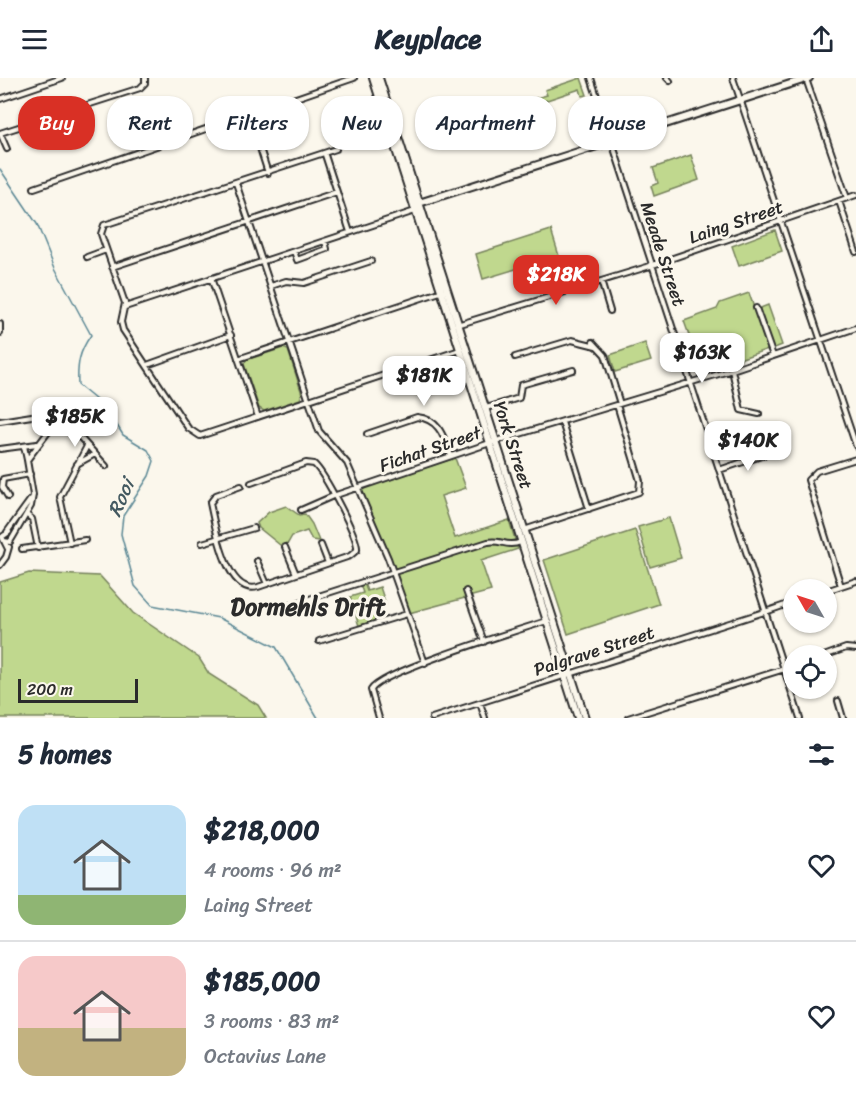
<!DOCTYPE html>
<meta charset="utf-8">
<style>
body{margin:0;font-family:Sriracha,sans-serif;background:#f6f6f7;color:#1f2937;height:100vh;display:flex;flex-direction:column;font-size:22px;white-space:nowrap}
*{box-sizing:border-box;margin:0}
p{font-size:20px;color:#747a83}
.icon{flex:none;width:33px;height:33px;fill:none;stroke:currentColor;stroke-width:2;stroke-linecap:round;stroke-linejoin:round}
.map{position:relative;height:640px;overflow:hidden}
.drawer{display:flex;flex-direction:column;background:#fff;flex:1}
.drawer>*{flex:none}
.hud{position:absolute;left:18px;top:18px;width:820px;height:54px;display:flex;gap:12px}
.needle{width:39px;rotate:309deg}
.tools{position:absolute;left:783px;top:501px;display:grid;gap:12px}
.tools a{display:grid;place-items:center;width:54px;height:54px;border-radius:50%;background:#fff;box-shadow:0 2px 4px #0004;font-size:30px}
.scale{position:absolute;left:18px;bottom:15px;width:120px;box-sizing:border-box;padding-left:6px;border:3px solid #2b2b2b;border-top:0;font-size:16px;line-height:21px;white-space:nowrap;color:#2b2b2b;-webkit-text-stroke:4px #fbf7ec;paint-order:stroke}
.price{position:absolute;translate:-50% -51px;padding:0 14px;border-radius:12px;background:#fff;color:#222;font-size:20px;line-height:39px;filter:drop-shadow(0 2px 3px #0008)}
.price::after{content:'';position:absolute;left:50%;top:36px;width:18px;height:14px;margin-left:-9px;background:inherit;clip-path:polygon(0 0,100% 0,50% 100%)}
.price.active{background:#d93025;color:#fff}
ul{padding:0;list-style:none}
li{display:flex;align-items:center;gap:18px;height:150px;padding:0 18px}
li+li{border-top:2px solid #e0e1e3}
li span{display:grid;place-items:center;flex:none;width:168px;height:120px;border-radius:18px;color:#555}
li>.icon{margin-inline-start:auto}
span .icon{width:72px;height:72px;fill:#fffc;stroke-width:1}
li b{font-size:26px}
h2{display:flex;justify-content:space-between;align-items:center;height:72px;padding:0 18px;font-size:26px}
.pill{padding:0 21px;border-radius:24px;background:#fff;box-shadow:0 2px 4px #0004;font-size:21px;line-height:54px}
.pill.active{background:#d93025;color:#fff}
header{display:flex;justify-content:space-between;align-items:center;height:78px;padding:0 18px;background:#fff;font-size:27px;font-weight:700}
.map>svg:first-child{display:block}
.green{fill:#c0d88e;stroke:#76825c;stroke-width:1.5}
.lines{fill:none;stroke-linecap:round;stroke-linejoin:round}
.stream{stroke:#5a8794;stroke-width:1.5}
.street-casing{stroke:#2b2b2b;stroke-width:8}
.secondary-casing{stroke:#2b2b2b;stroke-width:10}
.street{stroke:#fbf7ec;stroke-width:4}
.secondary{stroke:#fbf7ec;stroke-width:6}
.labels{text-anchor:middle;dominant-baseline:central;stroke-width:6;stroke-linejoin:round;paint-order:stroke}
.street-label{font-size:18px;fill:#2b2b2b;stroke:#fbf7ec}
.water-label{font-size:20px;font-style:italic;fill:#435960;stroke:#fbf7ec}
.district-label{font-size:24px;font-weight:bold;fill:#2b2b2b;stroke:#fbf7ec}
</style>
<header><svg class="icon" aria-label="menu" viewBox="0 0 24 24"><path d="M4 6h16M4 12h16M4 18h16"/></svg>Keyplace<svg class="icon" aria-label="share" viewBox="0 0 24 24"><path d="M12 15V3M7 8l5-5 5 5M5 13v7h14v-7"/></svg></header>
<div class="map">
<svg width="856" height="640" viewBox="0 0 856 640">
<rect width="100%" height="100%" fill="#fbf7ec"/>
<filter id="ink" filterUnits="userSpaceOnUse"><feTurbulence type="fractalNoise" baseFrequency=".0167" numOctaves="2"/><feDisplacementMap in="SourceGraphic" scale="12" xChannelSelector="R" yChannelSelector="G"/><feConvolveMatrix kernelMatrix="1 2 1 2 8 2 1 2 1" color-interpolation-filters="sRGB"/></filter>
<g filter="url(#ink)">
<path class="green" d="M581,0L587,17L582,18L580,11L538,25L536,20L547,17L545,12Z
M691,77L699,102L654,118L651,108L658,105L653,90Z
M551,152L559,178L483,201L476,176Z
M775,152L782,173L739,188L732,168Z
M749,215L768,271L702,294L684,243L717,231L720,225Z
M768,227L782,267L772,271L758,231Z
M645,265L651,283L615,294L610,277Z
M283,270L288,272L302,316L300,321L264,333L259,330L244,286L246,282Z
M455,380L466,410L441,418L455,460L509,442L518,471L481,483L491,513L409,535L390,479L362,413L366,409Z
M286,428L299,437L305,436L312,446L319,463L312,462L307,453L292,458L288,465L280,467L259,450L257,445L269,434Z
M669,440L681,480L650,489L638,449Z
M635,452L659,526L568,556L544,482Z
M29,495L100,498L133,535L199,580L209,596L258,627L266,640H0V504Z
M364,505L367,513L380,509L386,527L373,532L376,542L359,548L350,519L363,515L360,506Z"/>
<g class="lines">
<path class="stream" d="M0,91L37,146L55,190L91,257C79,274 77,286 78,307L107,331L123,357L148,372L154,383L149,398L123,438L121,456L135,508L152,527L219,540L276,569L318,640"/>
<defs>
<path id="street" d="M591,0L765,532
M667,0L670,3
M733,0L856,368
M806,1L847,120
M0,21L62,0
M249,36L268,95
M0,55L140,10L145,5V0
M0,55L7,71
M336,71L104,147L101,156L125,225L121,244L123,252L188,350L200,358L460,272
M325,77L350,154
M236,105L319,353L347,385L388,480L425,585
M34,110L354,0
M839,123L856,174
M294,173L297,182L327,171L325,163
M87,179L106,172
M112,189L337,114
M211,200L258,339
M601,203L610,233
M271,208L286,203L304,205L371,183
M125,229L415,133
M756,230L773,278
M0,246V255
M457,247L647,189L856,117
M593,264L605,277L620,326
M515,279L572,262L596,268
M238,281L443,213
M147,287L231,257
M732,292L741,332L759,336
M486,330L519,320L521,307L573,292
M43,336L53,347
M0,343L57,334L106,388
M562,344L589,431
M367,356L417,339C440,341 444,360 451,378
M24,368L27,382
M0,371L37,366
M77,386L95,376
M719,392L770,375
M241,408L216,417L210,425C215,447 226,518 258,509L350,478L357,472C359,460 324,395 314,386L306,385L251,405
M8,419L2,409L3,401L30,396
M301,432L333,418L490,365L732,292L856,250
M27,437L32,441L38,470
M524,452L639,414L640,403L617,327
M7,454L31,421
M13,459L31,428L33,417L27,382L61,337
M4,463L10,464L13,459
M70,465L60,419L87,368
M202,465L254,450
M321,467L328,485
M285,469L296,496
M8,471L2,459L9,454
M22,471L85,462
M257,483L267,506
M0,487L6,479L9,469
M841,508L808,402L817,393L856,381
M466,513L484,564
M826,513L856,503
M281,530L488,464C501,461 506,470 521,464
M768,533L794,524
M766,536L800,640
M319,563L407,536
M824,578L846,570L856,571
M838,623L843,640
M480,625L485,640
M379,640L371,612C381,593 519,552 547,543
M432,640L764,534
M628,640L794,588"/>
<path id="secondary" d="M373,0L578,640
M379,0L585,640
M419,125L809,0"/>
</defs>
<use href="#street" class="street-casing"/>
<use href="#secondary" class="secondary-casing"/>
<use href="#street" class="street"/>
<use href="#secondary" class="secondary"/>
</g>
</g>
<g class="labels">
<g class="street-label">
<text transform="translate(736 144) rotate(-19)">Laing Street</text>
<text transform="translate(663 176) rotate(72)">Meade Street</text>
<text transform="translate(513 367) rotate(72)">York Street</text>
<text transform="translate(430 371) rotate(-19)">Fichat Street</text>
<text transform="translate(594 573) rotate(-18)">Palgrave Street</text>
</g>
<g class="water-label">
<text transform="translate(121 420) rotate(-66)">Rooi</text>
</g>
<g class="district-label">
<text x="308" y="529">Dormehls Drift</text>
</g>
</g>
</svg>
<div class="tools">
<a><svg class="needle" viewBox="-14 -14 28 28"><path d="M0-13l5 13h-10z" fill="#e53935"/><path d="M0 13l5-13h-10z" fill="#747a83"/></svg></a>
<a><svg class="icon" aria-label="locate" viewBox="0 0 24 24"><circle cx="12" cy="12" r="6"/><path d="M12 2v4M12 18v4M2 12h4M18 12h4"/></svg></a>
</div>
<div class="scale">200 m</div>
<b class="price active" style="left:556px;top:228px">$218K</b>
<b class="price" style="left:702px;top:306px">$163K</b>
<b class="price" style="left:424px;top:329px">$181K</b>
<b class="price" style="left:75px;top:370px">$185K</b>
<b class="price" style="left:748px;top:394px">$140K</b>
<div class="hud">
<a class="pill active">Buy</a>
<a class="pill">Rent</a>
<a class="pill">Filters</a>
<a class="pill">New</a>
<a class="pill">Apartment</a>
<a class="pill">House</a>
</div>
</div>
<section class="drawer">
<h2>5 homes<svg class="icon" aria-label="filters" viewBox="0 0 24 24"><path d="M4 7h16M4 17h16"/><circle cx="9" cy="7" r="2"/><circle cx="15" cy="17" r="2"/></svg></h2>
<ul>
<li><span style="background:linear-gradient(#bfe0f5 75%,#8fb573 0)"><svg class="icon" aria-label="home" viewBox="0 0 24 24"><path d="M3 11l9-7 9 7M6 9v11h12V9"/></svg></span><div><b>$218,000</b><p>4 rooms · 96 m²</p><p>Laing Street</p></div><svg class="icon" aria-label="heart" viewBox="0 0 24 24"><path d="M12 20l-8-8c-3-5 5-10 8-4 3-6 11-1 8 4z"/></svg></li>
<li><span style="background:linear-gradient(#f6c9c9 60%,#c2b280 0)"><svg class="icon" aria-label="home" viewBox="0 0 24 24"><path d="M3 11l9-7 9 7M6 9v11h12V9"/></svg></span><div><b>$185,000</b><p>3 rooms · 83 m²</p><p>Octavius Lane</p></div><svg class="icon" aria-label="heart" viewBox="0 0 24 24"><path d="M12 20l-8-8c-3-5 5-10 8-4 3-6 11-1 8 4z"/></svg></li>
</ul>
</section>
